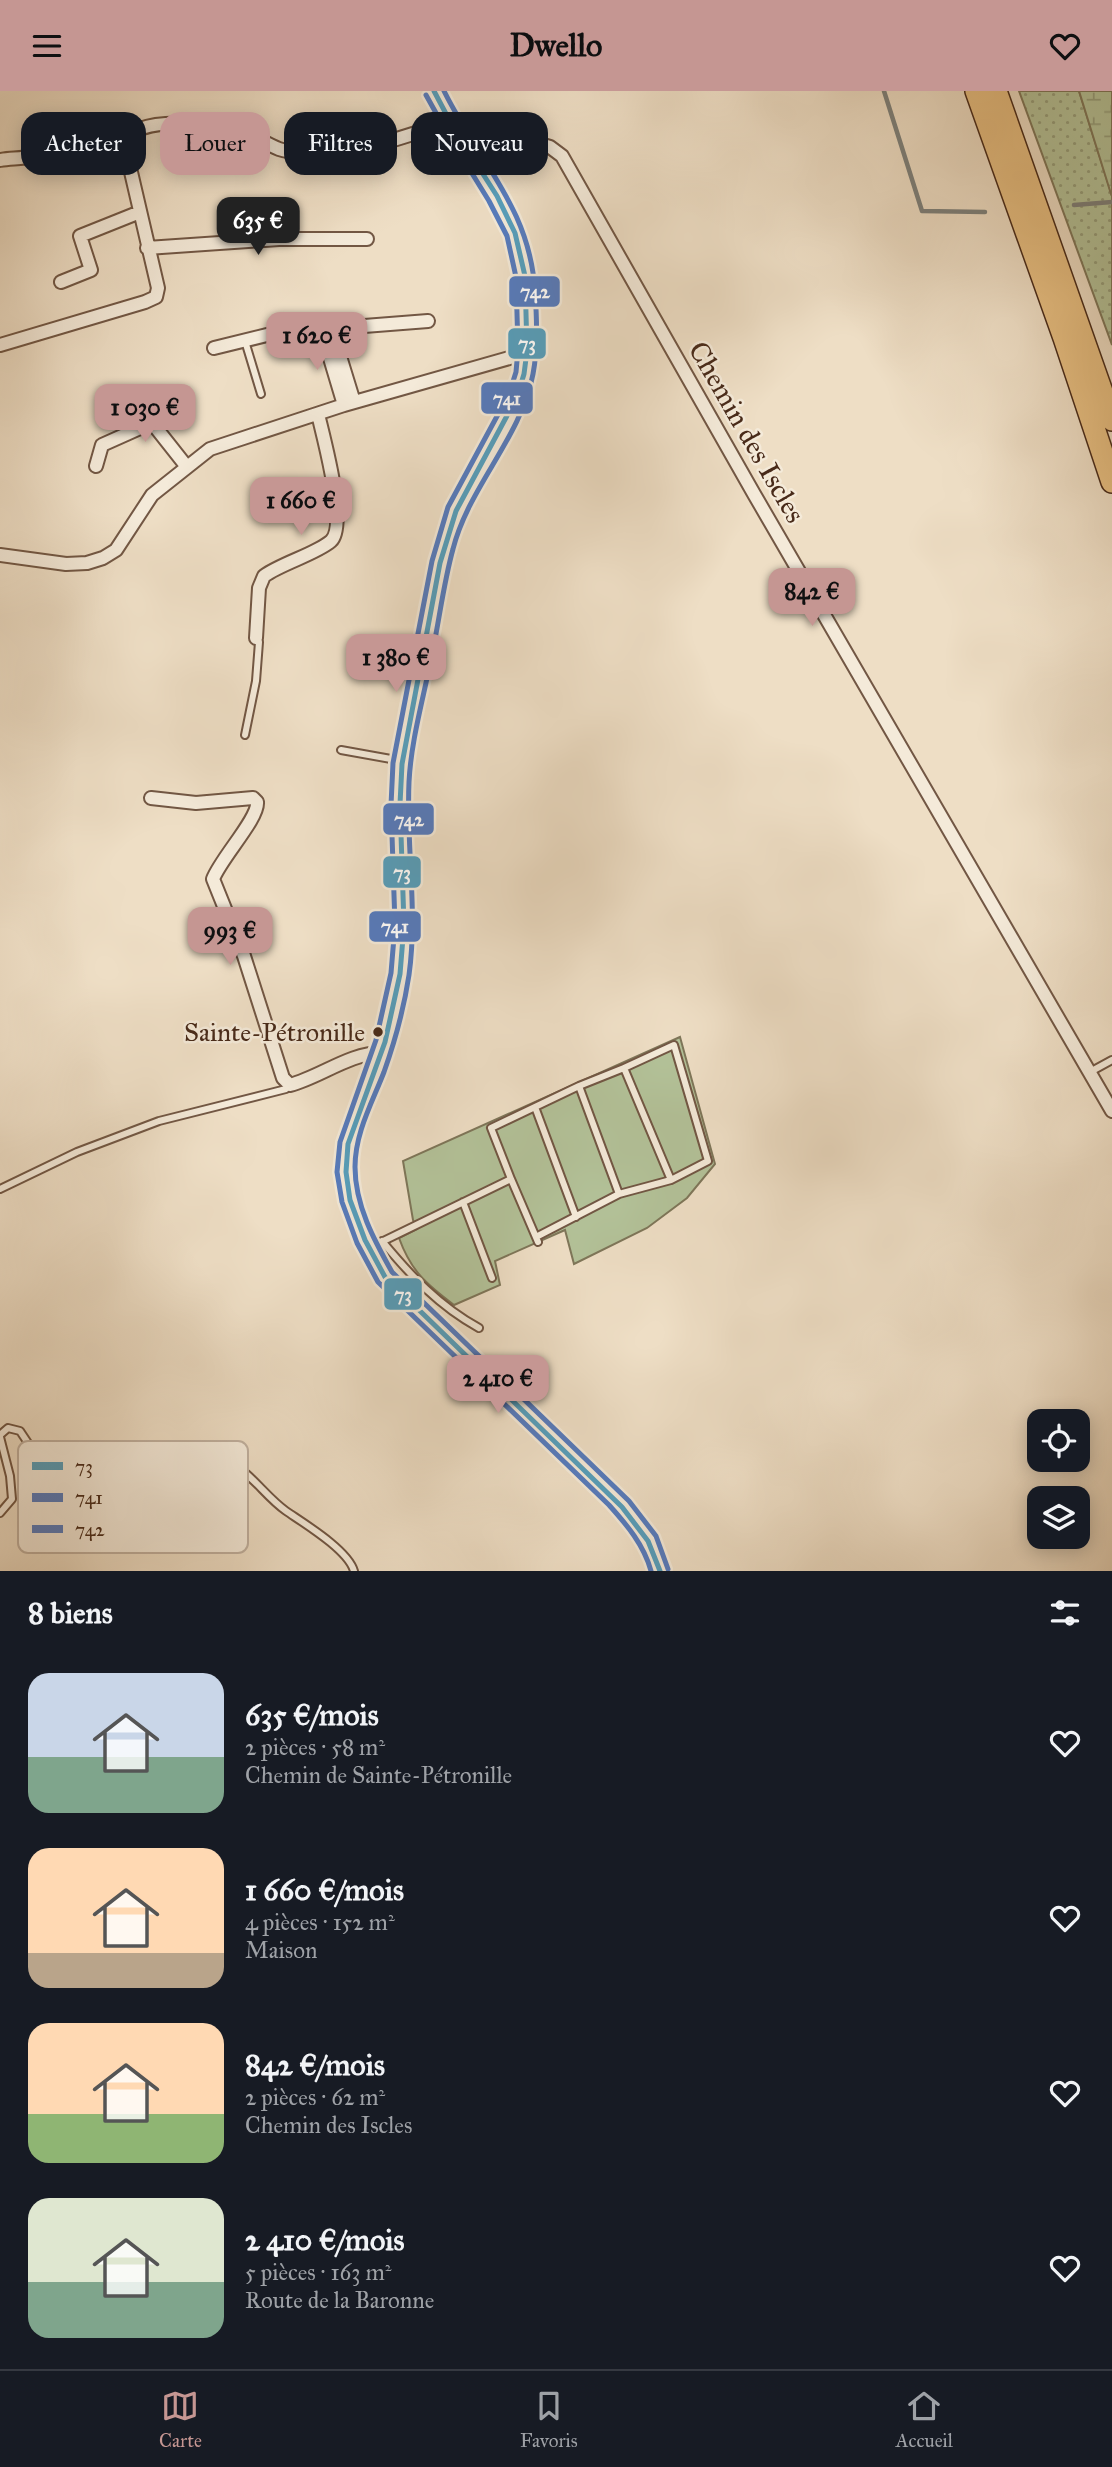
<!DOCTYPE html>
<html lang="fr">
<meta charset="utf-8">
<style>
body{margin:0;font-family:"IM FELL Great Primer",serif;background:#242831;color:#f1f3f6;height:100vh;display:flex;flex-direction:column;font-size:26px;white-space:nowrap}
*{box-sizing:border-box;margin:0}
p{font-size:23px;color:#9ea1a6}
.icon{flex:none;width:38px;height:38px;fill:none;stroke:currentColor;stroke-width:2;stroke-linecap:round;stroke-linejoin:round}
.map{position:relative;height:1480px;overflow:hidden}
.panel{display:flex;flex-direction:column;background:#171b24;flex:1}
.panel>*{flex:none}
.banner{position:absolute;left:21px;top:21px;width:700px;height:63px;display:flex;gap:14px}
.tools{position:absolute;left:1027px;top:1318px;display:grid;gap:14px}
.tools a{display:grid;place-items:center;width:63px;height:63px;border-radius:14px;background:#171b24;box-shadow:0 4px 18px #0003;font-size:35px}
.price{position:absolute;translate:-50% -60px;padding:0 16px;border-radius:14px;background:#c59692;color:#111;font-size:23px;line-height:46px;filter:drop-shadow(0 2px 4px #0008)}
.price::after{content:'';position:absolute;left:50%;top:42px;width:21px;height:16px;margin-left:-10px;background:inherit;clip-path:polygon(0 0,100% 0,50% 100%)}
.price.selected{background:#222;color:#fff}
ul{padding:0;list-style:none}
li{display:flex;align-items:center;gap:21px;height:175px;padding:0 28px}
li span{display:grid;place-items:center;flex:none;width:196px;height:140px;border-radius:21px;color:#555}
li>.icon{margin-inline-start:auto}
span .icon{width:84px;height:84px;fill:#fffc;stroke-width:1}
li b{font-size:30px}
h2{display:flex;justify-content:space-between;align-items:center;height:84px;padding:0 28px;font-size:30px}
.chip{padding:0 24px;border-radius:21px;background:#171b24;box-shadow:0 4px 18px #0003;font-size:24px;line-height:63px}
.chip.selected{background:#c59692;color:#111}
header{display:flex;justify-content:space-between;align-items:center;height:91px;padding:0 28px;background:#c59692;color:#111;font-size:32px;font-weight:700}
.tabs{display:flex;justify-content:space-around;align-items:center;height:98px;border-top:2px solid #363941;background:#171b24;font-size:19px;color:#9ea1a6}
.tabs a{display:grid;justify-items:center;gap:4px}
.tabs .selected{color:#c59692}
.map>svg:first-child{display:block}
.grass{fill:url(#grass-dots);stroke:#7e7659;stroke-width:2}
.wetland{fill:url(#wetland-marsh);stroke:#7e7659;stroke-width:2}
.park{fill:#b3c299;stroke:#7e7659;stroke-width:2}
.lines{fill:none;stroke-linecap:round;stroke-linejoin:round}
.stream{stroke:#7c807c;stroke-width:4.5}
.service-casing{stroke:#725744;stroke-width:10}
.minor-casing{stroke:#725744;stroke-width:16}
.secondary-casing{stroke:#482a19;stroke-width:21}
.trunk-casing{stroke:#482a19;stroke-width:24}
.service{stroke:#f4ead9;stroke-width:6}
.minor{stroke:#f4ead9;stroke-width:12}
.secondary{stroke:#f4ead9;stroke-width:18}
.trunk{stroke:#e7bf82;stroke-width:21}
.bus-1-casing{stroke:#f4ead9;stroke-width:10}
.bus-2-casing{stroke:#f4ead9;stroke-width:10}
.bus-3-casing{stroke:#f4ead9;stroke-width:10}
.bus-1{stroke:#569ebb;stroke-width:5}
.bus-2{stroke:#567bbd;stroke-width:5}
.bus-3{stroke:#567bbd;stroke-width:5}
.bus-dot{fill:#482a19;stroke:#f4ead9;stroke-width:2.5}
.labels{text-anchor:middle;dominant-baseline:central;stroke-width:5;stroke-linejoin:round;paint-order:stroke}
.bus-label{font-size:26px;fill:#482a19;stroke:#f4ead9;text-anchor:end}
.street-label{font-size:28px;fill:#482a19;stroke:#f4ead9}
.key{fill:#f4ead9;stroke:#c0b09f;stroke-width:2}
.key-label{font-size:19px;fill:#482a19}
.line-badge{stroke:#f4ead9;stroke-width:2.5}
.badge-label{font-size:19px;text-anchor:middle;font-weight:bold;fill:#fff}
</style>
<header><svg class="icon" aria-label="menu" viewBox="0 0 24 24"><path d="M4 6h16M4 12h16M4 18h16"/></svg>Dwello<svg class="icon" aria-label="heart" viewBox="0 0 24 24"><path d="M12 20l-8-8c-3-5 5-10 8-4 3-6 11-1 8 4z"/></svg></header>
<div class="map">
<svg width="1112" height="1480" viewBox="0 0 1112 1480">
<defs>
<pattern id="grass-dots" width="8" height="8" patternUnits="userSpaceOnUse" patternTransform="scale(1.75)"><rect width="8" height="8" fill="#b3c299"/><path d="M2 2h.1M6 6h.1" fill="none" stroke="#949e7c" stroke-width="1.8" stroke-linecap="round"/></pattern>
<pattern id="wetland-marsh" width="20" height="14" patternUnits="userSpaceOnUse" patternTransform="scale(1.75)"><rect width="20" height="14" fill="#b3c299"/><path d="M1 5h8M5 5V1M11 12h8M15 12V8" fill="none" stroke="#949e7c"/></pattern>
</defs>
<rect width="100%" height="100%" fill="#eedec5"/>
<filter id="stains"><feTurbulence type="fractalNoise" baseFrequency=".00286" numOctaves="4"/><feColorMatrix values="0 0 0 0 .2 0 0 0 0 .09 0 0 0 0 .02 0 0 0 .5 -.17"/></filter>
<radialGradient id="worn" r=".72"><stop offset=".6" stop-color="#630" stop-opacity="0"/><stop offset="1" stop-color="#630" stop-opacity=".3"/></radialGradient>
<path class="grass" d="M1019,0H1079L1112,105V254Z"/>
<path class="wetland" d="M1079,0H1112V105L1111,103Z"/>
<path class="park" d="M680,946L715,1073L687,1107L647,1137L574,1173L565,1139L495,1170L500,1194L454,1214C426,1193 411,1180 399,1147L417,1138L413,1129L403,1070Z"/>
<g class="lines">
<path class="stream" d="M884,0L922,120L985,121
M1074,114L1112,111"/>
<defs>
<path id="service" d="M245,250L261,303
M245,644L256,590L259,551L256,547
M341,659L402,670
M624,977L674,954L708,1070L671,1089
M1090,981L1112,969
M579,995L619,1103
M535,1016L576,1126
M511,1088L491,1037L579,995L624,977L671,1089L619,1103L536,1146
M0,1098L77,1061L159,1030L286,998L290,994
M463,1111L492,1187
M382,1150C410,1184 439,1215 479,1237
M369,1157L511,1088L538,1151
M0,1344L8,1337L20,1340L52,1388L58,1405L53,1430L58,1436L65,1433C71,1421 81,1394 90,1386C114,1364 202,1357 230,1371C252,1383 266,1406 286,1420C305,1433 348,1459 354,1480
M0,1346L10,1385L12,1408L0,1422"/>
<path id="minor" d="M465,53L480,46H490L540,53L550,56L562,65L754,403L1112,1020
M0,69C11,67 22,68 33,65C64,57 94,33 126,46
M147,157L279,148H367
M61,191L91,179L80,145L140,121
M331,236L354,311
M321,237L344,314
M0,254L145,211L156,206L158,197L124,51C137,23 214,33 240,40C253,43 265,53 279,58C288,61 300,62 310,63C354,66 409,43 451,31
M214,257L275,242L428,230
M96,375L102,354L149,333H153L187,376
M0,464L66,473L87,472L103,467L116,459L152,404L210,358L344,314L527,262
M256,547L259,497L264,485C282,472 316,463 331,450C348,434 323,345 318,323
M151,707L196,712L253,707L257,711C259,727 221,767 213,788L244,865L283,987L290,994C320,986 350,962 381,962"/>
<path id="secondary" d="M434,0C456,50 495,91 515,142C529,177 527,222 527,260C527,321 465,383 448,442C436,482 431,525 423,565C415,606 403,647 400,689C397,754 411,818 400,883C395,914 388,944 377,974C365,1008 344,1044 346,1081C348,1119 367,1154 385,1186L615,1408C635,1429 654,1451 660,1480"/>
<path id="trunk" d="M976,0L1064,247L1112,391
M996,0L1112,329"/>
</defs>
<use href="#service" class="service-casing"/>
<use href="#minor" class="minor-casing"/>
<use href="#secondary" class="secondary-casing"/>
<use href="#trunk" class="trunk-casing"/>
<use href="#service" class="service"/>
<use href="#minor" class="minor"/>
<use href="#secondary" class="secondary"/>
<use href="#trunk" class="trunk"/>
<defs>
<path id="bus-1" d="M434,0L453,36L497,105L515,142L525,185L527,260L524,283L517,306L456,420L440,472L402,673L400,713L404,834L400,883L385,951L348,1053L346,1081L350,1109L365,1149L385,1186L622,1416L648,1450L660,1480"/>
<path id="bus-2" d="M426,4L446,40L489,110L507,145L516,186L518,259L516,281L509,303L448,416L432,470L393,672L391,714L395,834L391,882L376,949L340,1051L337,1081L342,1111L357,1152L378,1191L609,1414C627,1434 644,1454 651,1480"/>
<path id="bus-3" d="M444,0C479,71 531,118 535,202C537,228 538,257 533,283C521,347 469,395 453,458C443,494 439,532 431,568C423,609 411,650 409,691C406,756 418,820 409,884C404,917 395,950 384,981C372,1012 355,1042 355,1076C355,1114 374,1149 392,1181L629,1410L656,1445L668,1478"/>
</defs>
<use href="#bus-1" class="bus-1-casing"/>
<use href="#bus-2" class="bus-2-casing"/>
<use href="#bus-3" class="bus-3-casing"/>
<use href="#bus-1" class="bus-1"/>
<use href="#bus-2" class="bus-2"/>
<use href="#bus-3" class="bus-3"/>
</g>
<circle class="bus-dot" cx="378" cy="941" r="6"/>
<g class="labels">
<g class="bus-label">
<text x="365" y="941">Sainte-Pétronille</text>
</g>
<g class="street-label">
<text transform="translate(747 341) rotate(60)">Chemin des Iscles</text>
</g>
</g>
<rect x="18" y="1350" width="230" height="112" rx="10" class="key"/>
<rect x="32" y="1371" width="31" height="8" fill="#569ebb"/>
<rect x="32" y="1402" width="31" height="9" fill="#567bbd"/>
<rect x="32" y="1434" width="31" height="8" fill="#567bbd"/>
<g class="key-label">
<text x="75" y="1382">73</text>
<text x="75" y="1413">741</text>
<text x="75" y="1445">742</text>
</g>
<g class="line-badge">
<rect x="508" y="184" width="53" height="33" rx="7" fill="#567bbd"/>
<rect x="507" y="236" width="40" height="33" rx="7" fill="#569ebb"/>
<rect x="480" y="290" width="54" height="34" rx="7" fill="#567bbd"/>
<rect x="382" y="711" width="53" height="34" rx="7" fill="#567bbd"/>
<rect x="382" y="764" width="40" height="34" rx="7" fill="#569ebb"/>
<rect x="368" y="819" width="54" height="33" rx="7" fill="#567bbd"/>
<rect x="383" y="1186" width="40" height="34" rx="7" fill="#569ebb"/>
</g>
<g class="badge-label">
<text x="535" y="207">742</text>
<text x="527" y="259">73</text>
<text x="507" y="314">741</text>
<text x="409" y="735">742</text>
<text x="402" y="788">73</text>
<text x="395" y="842">741</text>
<text x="403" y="1210">73</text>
</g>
<rect width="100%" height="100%" filter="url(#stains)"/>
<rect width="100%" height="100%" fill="url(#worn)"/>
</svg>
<div class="tools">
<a><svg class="icon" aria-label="locate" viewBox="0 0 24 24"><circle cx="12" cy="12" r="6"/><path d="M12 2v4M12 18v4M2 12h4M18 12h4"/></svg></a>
<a><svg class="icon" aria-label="layers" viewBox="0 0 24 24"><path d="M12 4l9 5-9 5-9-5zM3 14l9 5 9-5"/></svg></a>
</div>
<b class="price selected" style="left:258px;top:166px">635 €</b>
<b class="price" style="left:317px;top:281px">1 620 €</b>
<b class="price" style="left:145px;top:353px">1 030 €</b>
<b class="price" style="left:301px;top:446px">1 660 €</b>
<b class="price" style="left:812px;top:537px">842 €</b>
<b class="price" style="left:396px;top:603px">1 380 €</b>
<b class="price" style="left:230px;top:876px">993 €</b>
<b class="price" style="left:498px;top:1324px">2 410 €</b>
<div class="banner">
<a class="chip">Acheter</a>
<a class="chip selected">Louer</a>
<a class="chip">Filtres</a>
<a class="chip">Nouveau</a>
</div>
</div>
<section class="panel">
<h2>8 biens<svg class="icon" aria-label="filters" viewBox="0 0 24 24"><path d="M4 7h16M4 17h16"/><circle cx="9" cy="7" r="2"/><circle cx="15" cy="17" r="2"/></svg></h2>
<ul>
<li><span style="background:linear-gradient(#c9d6e8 60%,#7fa58c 0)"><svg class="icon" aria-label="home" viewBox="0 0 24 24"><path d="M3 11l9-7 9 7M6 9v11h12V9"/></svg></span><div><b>635 €/mois</b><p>2 pièces · 58 m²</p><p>Chemin de Sainte-Pétronille</p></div><svg class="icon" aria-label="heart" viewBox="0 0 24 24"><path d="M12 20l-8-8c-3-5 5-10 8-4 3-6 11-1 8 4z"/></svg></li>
<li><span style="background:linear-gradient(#ffd9b3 75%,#b9a48a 0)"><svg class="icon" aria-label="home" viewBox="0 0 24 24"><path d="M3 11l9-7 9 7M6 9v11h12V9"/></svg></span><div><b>1 660 €/mois</b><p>4 pièces · 152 m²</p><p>Maison</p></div><svg class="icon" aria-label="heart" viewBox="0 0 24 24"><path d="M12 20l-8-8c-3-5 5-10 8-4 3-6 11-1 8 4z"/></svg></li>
<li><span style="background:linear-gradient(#ffd9b3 65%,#8fb573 0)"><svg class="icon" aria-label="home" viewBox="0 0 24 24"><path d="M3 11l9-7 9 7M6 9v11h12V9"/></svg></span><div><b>842 €/mois</b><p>2 pièces · 62 m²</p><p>Chemin des Iscles</p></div><svg class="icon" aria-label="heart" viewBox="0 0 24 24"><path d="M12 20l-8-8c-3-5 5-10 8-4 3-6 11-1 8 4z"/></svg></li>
<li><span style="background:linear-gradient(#dfe7d0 60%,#7fa58c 0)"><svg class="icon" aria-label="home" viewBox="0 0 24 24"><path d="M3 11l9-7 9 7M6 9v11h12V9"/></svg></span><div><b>2 410 €/mois</b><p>5 pièces · 163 m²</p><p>Route de la Baronne</p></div><svg class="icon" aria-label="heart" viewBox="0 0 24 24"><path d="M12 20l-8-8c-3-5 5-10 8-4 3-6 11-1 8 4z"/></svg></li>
</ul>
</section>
<nav class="tabs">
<a class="selected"><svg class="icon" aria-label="map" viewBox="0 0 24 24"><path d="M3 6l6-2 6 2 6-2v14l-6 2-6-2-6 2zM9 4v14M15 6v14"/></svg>Carte</a>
<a><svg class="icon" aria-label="saved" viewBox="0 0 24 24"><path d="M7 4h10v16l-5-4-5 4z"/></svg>Favoris</a>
<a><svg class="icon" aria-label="home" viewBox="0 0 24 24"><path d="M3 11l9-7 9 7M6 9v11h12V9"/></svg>Accueil</a>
</nav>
